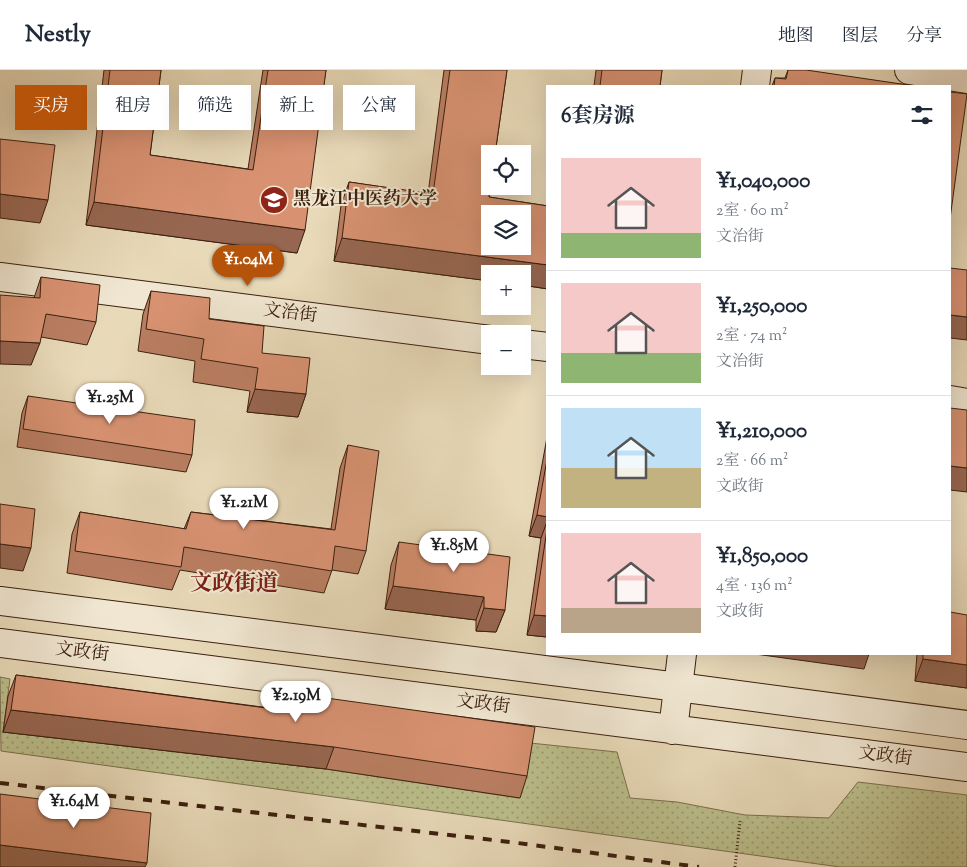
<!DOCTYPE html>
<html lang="zh">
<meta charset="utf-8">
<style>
body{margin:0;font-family:"Sorts Mill Goudy","Noto Serif SC",serif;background:#f2f2f3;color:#1f2937;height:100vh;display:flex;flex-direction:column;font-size:19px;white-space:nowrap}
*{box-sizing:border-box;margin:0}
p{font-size:16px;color:#747a83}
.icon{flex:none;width:28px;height:28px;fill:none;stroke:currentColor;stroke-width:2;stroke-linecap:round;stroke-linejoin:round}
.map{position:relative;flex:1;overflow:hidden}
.panel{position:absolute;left:546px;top:15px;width:405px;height:570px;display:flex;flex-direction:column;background:#fff;border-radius:0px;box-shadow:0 5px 20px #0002}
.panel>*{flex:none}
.hud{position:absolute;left:15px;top:15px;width:456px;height:45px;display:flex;gap:10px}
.tools{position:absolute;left:481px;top:75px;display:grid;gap:10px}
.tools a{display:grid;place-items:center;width:50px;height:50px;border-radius:0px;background:#fff;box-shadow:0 5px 20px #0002;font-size:25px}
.price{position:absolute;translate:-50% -42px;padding:0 11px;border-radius:18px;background:#fff;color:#222;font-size:16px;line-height:32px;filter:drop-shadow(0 1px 2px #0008)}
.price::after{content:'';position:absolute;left:50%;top:30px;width:15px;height:11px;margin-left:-8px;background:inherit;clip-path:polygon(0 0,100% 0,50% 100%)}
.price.current{background:#b45309;color:#fff}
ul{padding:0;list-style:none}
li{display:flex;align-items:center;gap:15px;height:125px;padding:0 15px}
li+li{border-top:1px solid #e0e1e3}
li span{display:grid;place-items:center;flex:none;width:140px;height:100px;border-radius:0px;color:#555}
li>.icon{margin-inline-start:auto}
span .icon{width:60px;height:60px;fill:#fffc;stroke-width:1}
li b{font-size:21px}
h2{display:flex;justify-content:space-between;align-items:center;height:60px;padding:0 15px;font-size:21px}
.tag{padding:0 18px;border-radius:0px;background:#fff;box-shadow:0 5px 20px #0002;font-size:18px;line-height:45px}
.tag.current{background:#b45309;color:#fff}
header{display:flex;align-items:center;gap:30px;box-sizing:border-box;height:70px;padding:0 25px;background:#fff;border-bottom:1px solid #e0e1e3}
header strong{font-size:24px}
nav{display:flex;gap:28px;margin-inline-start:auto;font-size:18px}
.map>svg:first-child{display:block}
.park{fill:url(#park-dots);stroke:#7c6f4d}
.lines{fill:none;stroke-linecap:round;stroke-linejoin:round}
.secondary-casing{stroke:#3c200f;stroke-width:30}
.path{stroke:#3c200f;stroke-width:3;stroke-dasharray:1 2.5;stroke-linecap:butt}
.secondary{stroke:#f0e6d1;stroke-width:28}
.rail{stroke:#3c200f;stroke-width:4;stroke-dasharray:9 9;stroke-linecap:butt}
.wall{fill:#ba7e62;stroke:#3c200f}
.shaded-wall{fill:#976650;stroke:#3c200f}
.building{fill:#d89272;stroke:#3c200f;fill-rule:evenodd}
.labels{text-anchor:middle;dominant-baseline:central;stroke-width:4;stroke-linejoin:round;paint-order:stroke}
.poi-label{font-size:18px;font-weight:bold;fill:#3c200f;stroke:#f0e6d1;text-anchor:start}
.street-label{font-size:18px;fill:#3c200f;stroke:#f0e6d1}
.district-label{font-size:22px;font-weight:bold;fill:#7a1f14;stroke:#f0e6d1}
</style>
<header>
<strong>Nestly</strong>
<nav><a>地图</a><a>图层</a><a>分享</a></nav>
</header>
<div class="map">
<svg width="967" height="797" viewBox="0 0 967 797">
<defs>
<pattern id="park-dots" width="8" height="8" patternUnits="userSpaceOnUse" patternTransform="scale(1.25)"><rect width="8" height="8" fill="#bbbe8b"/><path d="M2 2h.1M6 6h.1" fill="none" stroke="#999a70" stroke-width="1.8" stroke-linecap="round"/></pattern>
</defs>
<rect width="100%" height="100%" fill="#e8d9b8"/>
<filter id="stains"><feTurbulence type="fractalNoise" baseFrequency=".004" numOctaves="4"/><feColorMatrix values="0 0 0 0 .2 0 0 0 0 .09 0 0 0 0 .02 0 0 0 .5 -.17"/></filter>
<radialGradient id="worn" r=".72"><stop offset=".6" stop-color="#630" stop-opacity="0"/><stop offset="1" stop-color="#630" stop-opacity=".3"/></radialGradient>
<path class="park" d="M0,607L10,609L3,662L326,699L519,728L530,673L617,682L630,728L677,732L745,745L829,748L858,712L967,725V797H840L1,681Z"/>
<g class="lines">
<defs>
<path id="secondary" d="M909,0L967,9
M755,16L757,0
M0,207L490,270
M522,274L548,277
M950,330L967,333
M0,531L678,617L967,655
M0,573L967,697
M673,660L682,584"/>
</defs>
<use href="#secondary" class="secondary-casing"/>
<path class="path" d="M735,797L740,751"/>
<use href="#secondary" class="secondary"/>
<path class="rail" d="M0,713L510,772L699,797"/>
</g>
<path class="wall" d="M104,0H161L150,85L248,99L263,0H326L297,183L86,155Z
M444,0H507L489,127L548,136V219L522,215L490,204V211L334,191L341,135L349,112L428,124Z
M596,0H662L660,16H594Z
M788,0L915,16H772L775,8H785Z
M41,207L96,252L87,275L41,267L31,295L34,228Z
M151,221L209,249L262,283L306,324L298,347L247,342L250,321L193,312L195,291L138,281L143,244Z
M28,326L192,385L186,402L17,377L22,343Z
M548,362V566L547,567L527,565L541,468L529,466Z
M348,375L366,481L358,504L332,500L324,523L180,500L172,520L67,503L72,464L80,442L184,459L191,442L331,459L340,398Z
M399,472L505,540L496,562L476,561V550L385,539L391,495Z
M967,545V618L915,611L917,584H950Z
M16,605L270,638L276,621L527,706L520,728L326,699L3,662L8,626Z"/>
<path class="shaded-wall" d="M0,124L48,130L40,153L0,148Z
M94,132L305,160L297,183L86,155Z
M342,168L548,195V219L522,215V204H490V211L334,191Z
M950,245L967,247V270L950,268Z
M0,271L40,273L31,295L0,294Z
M255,319L306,324L298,347L247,342Z
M950,396L967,398V422L950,420Z
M537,445L548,447V449L541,468L529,466Z
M0,474L31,478L23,501L0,498Z
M393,516L484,527L476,550L385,539Z
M484,538L505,540L496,562L476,561Z
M534,545L548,546L547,567L527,565Z
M755,584H869L864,599Z
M923,589L967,595V618L915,611Z
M11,640L334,677L326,699L3,662Z
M0,775L147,793L145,797H0Z"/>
<path class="building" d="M110,0H161L150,85L253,100L268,0H326L305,160L94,132Z
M450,0H507L495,84H490V116L489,127L548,136V195L342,168L349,112L433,124ZM490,144H522V176H490Z
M602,0H662L660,16H600Z
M788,0H806L915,16H774L775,8L786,9Z
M950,22L967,24L950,149Z
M0,69L55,75L48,130L0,124Z
M950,198L967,200V247L950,245Z
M41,207L100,215L96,252L46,244L40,273L0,271V225L40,228Z
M151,221L210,228L209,249L264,256L262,283L310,288L306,324L255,319L258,298L201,289L204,269L146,259Z
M28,326L195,350L192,385L23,359Z
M950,338L967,340V398L950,396Z
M348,375L379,381L366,481L335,476L332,501L184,477L181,497L75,481L80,442L186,459L191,442L335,460Z
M548,384V447L537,445Z
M0,434L35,439L31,478L0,474Z
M548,453V546L534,545Z
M399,472L510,487L505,540L484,538V527L393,516Z
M950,542L967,545V595L923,589V584H950Z
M16,605L274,639L276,621L535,657L527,706L334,677L11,640Z
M0,724L151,743L147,793L0,775Z"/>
<defs>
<symbol id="university-disc" viewBox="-11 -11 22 22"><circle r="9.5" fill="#8f2418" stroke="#f0e6d1"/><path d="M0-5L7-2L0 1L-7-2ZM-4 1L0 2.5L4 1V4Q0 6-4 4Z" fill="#fff"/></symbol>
</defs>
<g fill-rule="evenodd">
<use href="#university-disc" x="258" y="114" width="32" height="32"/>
</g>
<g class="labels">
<g class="poi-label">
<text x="293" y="130">黑龙江中医药大学</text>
</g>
<g class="street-label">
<text transform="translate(290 244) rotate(7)">文治街</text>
<text transform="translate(82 583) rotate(7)">文政街</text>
<text transform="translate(483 635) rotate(7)">文政街</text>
<text transform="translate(885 687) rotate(7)">文政街</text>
</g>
<g class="district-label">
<text x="234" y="515">文政街道</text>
</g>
</g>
<rect width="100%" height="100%" filter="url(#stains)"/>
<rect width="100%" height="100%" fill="url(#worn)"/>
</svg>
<div class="tools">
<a><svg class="icon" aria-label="locate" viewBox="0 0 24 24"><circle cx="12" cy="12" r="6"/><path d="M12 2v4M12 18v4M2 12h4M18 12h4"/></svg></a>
<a><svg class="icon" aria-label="layers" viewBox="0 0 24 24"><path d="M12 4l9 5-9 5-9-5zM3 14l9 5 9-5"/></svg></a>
<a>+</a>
<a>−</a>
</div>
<b class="price current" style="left:248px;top:217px">¥1.04M</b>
<b class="price" style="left:110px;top:355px">¥1.25M</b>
<b class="price" style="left:244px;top:460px">¥1.21M</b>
<b class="price" style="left:454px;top:503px">¥1.85M</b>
<b class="price" style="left:296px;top:653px">¥2.19M</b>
<b class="price" style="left:74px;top:759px">¥1.64M</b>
<div class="hud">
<a class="tag current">买房</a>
<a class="tag">租房</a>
<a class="tag">筛选</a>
<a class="tag">新上</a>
<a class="tag">公寓</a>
</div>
<section class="panel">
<h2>6套房源<svg class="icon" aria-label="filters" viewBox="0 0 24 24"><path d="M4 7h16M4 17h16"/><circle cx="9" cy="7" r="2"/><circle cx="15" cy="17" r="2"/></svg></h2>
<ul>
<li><span style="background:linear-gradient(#f6c9c9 75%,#8fb573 0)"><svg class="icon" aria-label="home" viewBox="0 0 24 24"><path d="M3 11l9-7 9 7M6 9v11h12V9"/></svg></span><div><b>¥1,040,000</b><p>2室 · 60 m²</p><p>文治街</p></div></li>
<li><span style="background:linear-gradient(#f6c9c9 70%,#8fb573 0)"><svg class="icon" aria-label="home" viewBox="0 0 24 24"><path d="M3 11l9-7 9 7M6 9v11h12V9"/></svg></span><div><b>¥1,250,000</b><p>2室 · 74 m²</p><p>文治街</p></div></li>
<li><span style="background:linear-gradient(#bfe0f5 60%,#c2b280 0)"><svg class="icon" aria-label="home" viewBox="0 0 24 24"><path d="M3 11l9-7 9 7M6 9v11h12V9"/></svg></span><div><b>¥1,210,000</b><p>2室 · 66 m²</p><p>文政街</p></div></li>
<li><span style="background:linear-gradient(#f6c9c9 75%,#b9a48a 0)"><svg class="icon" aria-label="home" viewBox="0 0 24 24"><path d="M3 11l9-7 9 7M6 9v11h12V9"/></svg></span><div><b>¥1,850,000</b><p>4室 · 136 m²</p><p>文政街</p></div></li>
</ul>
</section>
</div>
